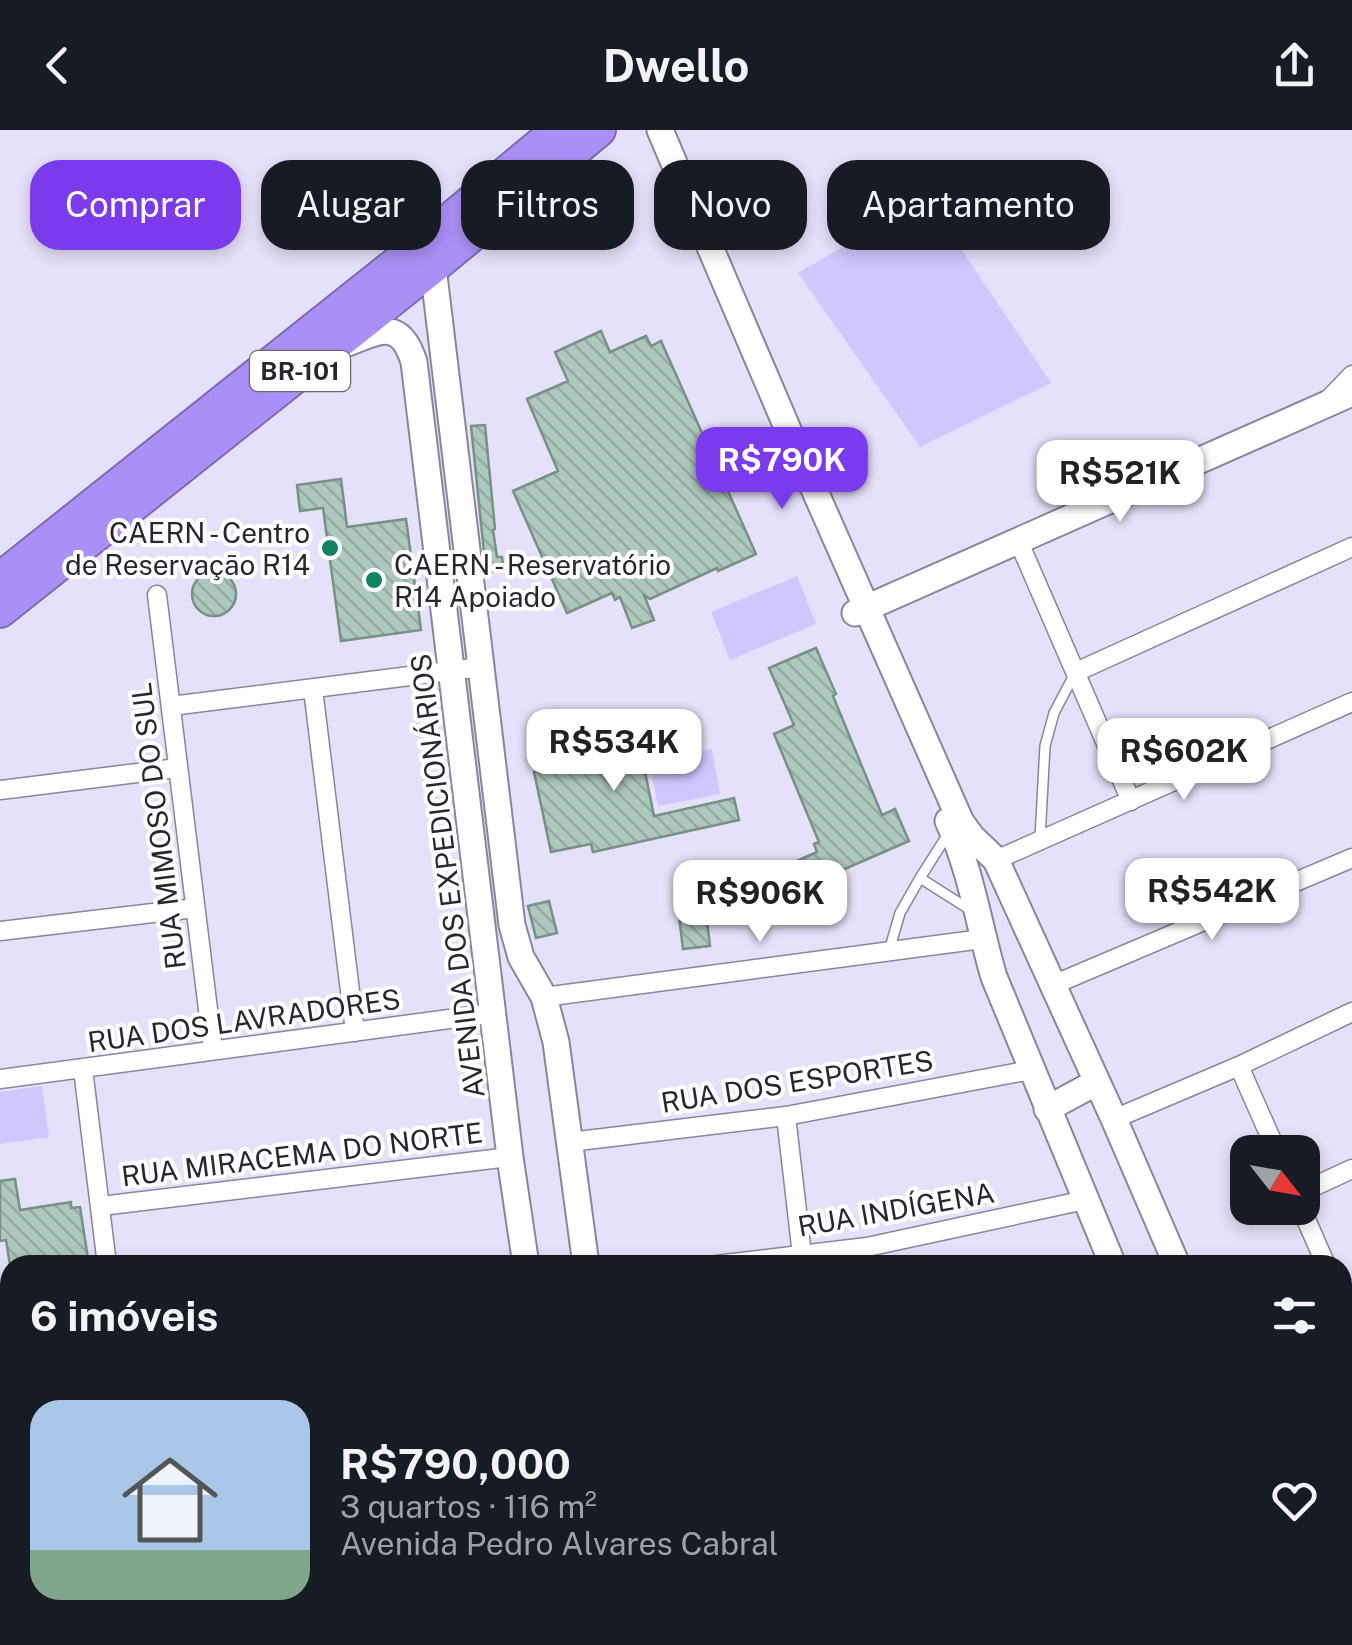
<!DOCTYPE html>
<html lang="pt">
<meta charset="utf-8">
<style>
body{margin:0;font-family:"Public Sans",sans-serif;background:#242831;color:#f1f3f6;height:100vh;display:flex;flex-direction:column;font-size:38px;white-space:nowrap}
*{box-sizing:border-box;margin:0}
p{font-size:32px;color:#9ea1a6}
.icon{flex:none;width:55px;height:55px;fill:none;stroke:currentColor;stroke-width:2;stroke-linecap:round;stroke-linejoin:round}
.map{position:relative;flex:1;overflow:hidden}
.panel{position:absolute;left:0px;top:1125px;width:1352px;height:390px;display:flex;flex-direction:column;background:#171b24;border-radius:30px 30px 0 0;box-shadow:0 5px 15px #0003}
.panel>*{flex:none}
.guide{position:absolute;left:30px;top:30px;width:1292px;height:90px;display:flex;gap:20px}
.needle{width:65px;rotate:121deg}
.controls{position:absolute;left:1230px;top:1005px;display:grid;gap:20px}
.controls a{display:grid;place-items:center;width:90px;height:90px;border-radius:20px;background:#171b24;box-shadow:0 5px 15px #0003;font-size:50px}
.price{position:absolute;translate:-50% -85px;padding:0 22px;border-radius:20px;background:#fff;color:#222;font-size:32px;line-height:65px;filter:drop-shadow(0 2px 5px #0008)}
.price::after{content:'';position:absolute;left:50%;top:60px;width:30px;height:22px;margin-left:-15px;background:inherit;clip-path:polygon(0 0,100% 0,50% 100%)}
.price.on{background:#7c3aed;color:#fff}
ul{padding:0;list-style:none}
li{display:flex;align-items:center;gap:30px;height:250px;padding:0 30px}
li+li{border-top:2px solid #363941}
li span{display:grid;place-items:center;flex:none;width:280px;height:200px;border-radius:30px;color:#555}
li>.icon{margin-inline-start:auto}
span .icon{width:120px;height:120px;fill:#fffc;stroke-width:1}
li b{font-size:42px}
h2{display:flex;justify-content:space-between;align-items:center;height:120px;padding:0 30px;font-size:42px}
.chip{padding:0 35px;border-radius:30px;background:#171b24;box-shadow:0 5px 15px #0003;font-size:35px;line-height:90px}
.chip.on{background:#7c3aed;color:#fff}
header{display:flex;justify-content:space-between;align-items:center;height:130px;padding:0 30px;background:#171b24;font-size:45px;font-weight:700}
.map>svg:first-child{display:block}
.pitch{fill:#d1c6fd}
.building{fill:url(#building-back-hatch);stroke:#779185;stroke-width:2.5}
.lines{fill:none;stroke-linecap:round;stroke-linejoin:round}
.lane-casing{stroke:#8a859c;stroke-width:12}
.street-casing{stroke:#8a859c;stroke-width:21}
.secondary-casing{stroke:#8a859c;stroke-width:29}
.highway-casing{stroke:#7c6bb1;stroke-width:36}
.lane{stroke:#fff;stroke-width:9}
.street{stroke:#fff;stroke-width:18}
.secondary{stroke:#fff;stroke-width:25}
.highway{stroke:#aa90f6;stroke-width:32}
.poi-dot{fill:#118362;stroke:#fff;stroke-width:4}
.labels{text-anchor:middle;dominant-baseline:central;stroke-width:8;stroke-linejoin:round;paint-order:stroke}
.shield{fill:#fff;stroke:#68686e;stroke-width:2.5}
.shield-label{font-size:25px;font-weight:bold;fill:#282730}
.poi-label{font-size:28px;fill:#282730;stroke:#fff;text-anchor:end}
.street-label{font-size:28px;fill:#282730;stroke:#fff}
</style>
<header><svg class="icon" aria-label="back" viewBox="0 0 24 24"><path d="M15 5l-7 7 7 7"/></svg>Dwello<svg class="icon" aria-label="share" viewBox="0 0 24 24"><path d="M12 15V3M7 8l5-5 5 5M5 13v7h14v-7"/></svg></header>
<div class="map">
<svg width="1352" height="1515" viewBox="0 0 1352 1515">
<defs>
<pattern id="building-back-hatch" width="6" height="6" patternUnits="userSpaceOnUse" patternTransform="scale(2.5)"><rect width="6" height="6" fill="#adc8bc"/><path d="M-1 5l2 2M0 0l6 6M5-1l2 2" fill="none" stroke="#95aca2"/></pattern>
</defs>
<rect width="100%" height="100%" fill="#e6e1fa"/>
<path class="pitch" d="M927,68L1051,253L920,317L798,143Z
M797,446L816,494L730,530L711,482Z
M712,619L720,664L658,676L649,631Z
M42,956L49,1007L0,1014V962Z"/>
<path class="building" d="M601,201L610,222L646,206L651,216L661,211L756,424L718,441L717,438L650,469L644,465L654,490L632,498L620,467L615,470L612,463L567,483L513,361L558,341L527,269L568,251L555,222Z
M485,295L495,399L493,400L497,427H502L504,440L486,442L471,296Z
M341,349L347,397L406,389L421,500L341,511L323,378L300,381L297,355Z
M192 464a22 22 0 1 1 44 0a22 22 0 1 1-44 0Z
M816,518L836,564L833,566L882,685L895,679L909,711L778,768L768,744L817,722L814,714L819,712L774,604L794,595L769,538Z
M659,590L664,617L641,622L654,686L734,668L739,690L593,722L591,714L551,722L534,642L570,634L564,610Z
M704,766L710,816L683,819L677,770Z
M549,771L557,803L536,808L528,776Z
M15,1049L20,1080L71,1072V1078L80,1077L89,1135H10L6,1110L0,1111V1051Z"/>
<g class="lines">
<defs>
<path id="lane" d="M948,704L920,748L972,781
M1040,708L1045,616L1054,583L1074,545
M889,821L900,783L920,748"/>
<path id="street" d="M1328,270L1352,245
M1018,410L1131,671
M157,465L213,920
M1076,542L1352,417
M313,559L355,902
M171,576L481,537
M0,660L177,638
M996,730L1352,572
M0,801L195,778
M1053,855L1352,728
M544,867L982,809
M1239,936L1277,1022
M83,939L107,1135
M0,949L494,883
M786,986L802,1125
M1114,989L1239,936L1352,882
M570,1012L786,986L1031,940
M1302,1062L1352,1039
M101,1076L510,1027
M1301,1078L1326,1135
M716,1135L867,1117L1085,1070
M1342,1173L1352,1195
M0,1234L10,1233
M1342,1338L1352,1334
M1342,1366L1352,1362
M0,1374L10,1372
M0,1417L10,1493
M286,1505L287,1515
M432,1505L433,1515
M916,1505L917,1515
M16,1515L99,1505
M1060,1515L1098,1505"/>
<path id="secondary" d="M660,0L792,309L961,692L972,707L996,730L1114,989L1177,1135
M433,137L512,795L521,827L544,867L556,912L586,1135
M348,213C381,199 401,190 414,232L510,1027L526,1135
M855,483L1352,263
M948,691C972,743 978,793 994,847L1113,1135
M1047,979L1097,952
M575,1505L577,1515
M632,1505L634,1515
M1275,1505L1279,1515
M1337,1505L1341,1515"/>
<path id="highway" d="M0,449L401,130L558,0
M0,481L433,137L599,0"/>
</defs>
<use href="#lane" class="lane-casing"/>
<use href="#street" class="street-casing"/>
<use href="#secondary" class="secondary-casing"/>
<use href="#highway" class="highway-casing"/>
<use href="#lane" class="lane"/>
<use href="#street" class="street"/>
<use href="#secondary" class="secondary"/>
<use href="#highway" class="highway"/>
</g>
<g class="poi-dot">
<circle cx="330" cy="418" r="10"/>
<circle cx="374" cy="450" r="10"/>
</g>
<g class="labels">
<rect class="shield" x="250" y="221" width="100" height="40" rx="8"/>
<g class="shield-label">
<text x="300" y="241">BR-101</text>
</g>
<g class="poi-label">
<text x="310" y="402">CAERN - Centro<tspan x="310" dy="32">de Reservação R14</tspan></text>
<text x="394" y="434" text-anchor="start">CAERN - Reservatório<tspan x="394" dy="32">R14 Apoiado</tspan></text>
</g>
<g class="street-label">
<text transform="translate(158 696) rotate(-97)">RUA MIMOSO DO SUL</text>
<text transform="translate(447 746) rotate(-97)">AVENIDA DOS EXPEDICIONÁRIOS</text>
<text transform="translate(244 890) rotate(-8)">RUA DOS LAVRADORES</text>
<text transform="translate(797 951) rotate(-9)">RUA DOS ESPORTES</text>
<text transform="translate(302 1024) rotate(-7)">RUA MIRACEMA DO NORTE</text>
<text transform="translate(896 1079) rotate(-10)">RUA INDÍGENA</text>
</g>
</g>
</svg>
<div class="controls">
<a><svg class="needle" viewBox="-14 -14 28 28"><path d="M0-13l5 13h-10z" fill="#e53935"/><path d="M0 13l5-13h-10z" fill="#9ea1a6"/></svg></a>
</div>
<b class="price on" style="left:782px;top:382px">R$790K</b>
<b class="price" style="left:1120px;top:395px">R$521K</b>
<b class="price" style="left:614px;top:664px">R$534K</b>
<b class="price" style="left:1184px;top:673px">R$602K</b>
<b class="price" style="left:1212px;top:813px">R$542K</b>
<b class="price" style="left:760px;top:815px">R$906K</b>
<div class="guide">
<a class="chip on">Comprar</a>
<a class="chip">Alugar</a>
<a class="chip">Filtros</a>
<a class="chip">Novo</a>
<a class="chip">Apartamento</a>
</div>
<section class="panel">
<h2>6 imóveis<svg class="icon" aria-label="filters" viewBox="0 0 24 24"><path d="M4 7h16M4 17h16"/><circle cx="9" cy="7" r="2"/><circle cx="15" cy="17" r="2"/></svg></h2>
<ul>
<li><span style="background:linear-gradient(#a9c7e8 75%,#7fa58c 0)"><svg class="icon" aria-label="home" viewBox="0 0 24 24"><path d="M3 11l9-7 9 7M6 9v11h12V9"/></svg></span><div><b>R$790,000</b><p>3 quartos · 116 m²</p><p>Avenida Pedro Alvares Cabral</p></div><svg class="icon" aria-label="heart" viewBox="0 0 24 24"><path d="M12 20l-8-8c-3-5 5-10 8-4 3-6 11-1 8 4z"/></svg></li>
</ul>
</section>
</div>
